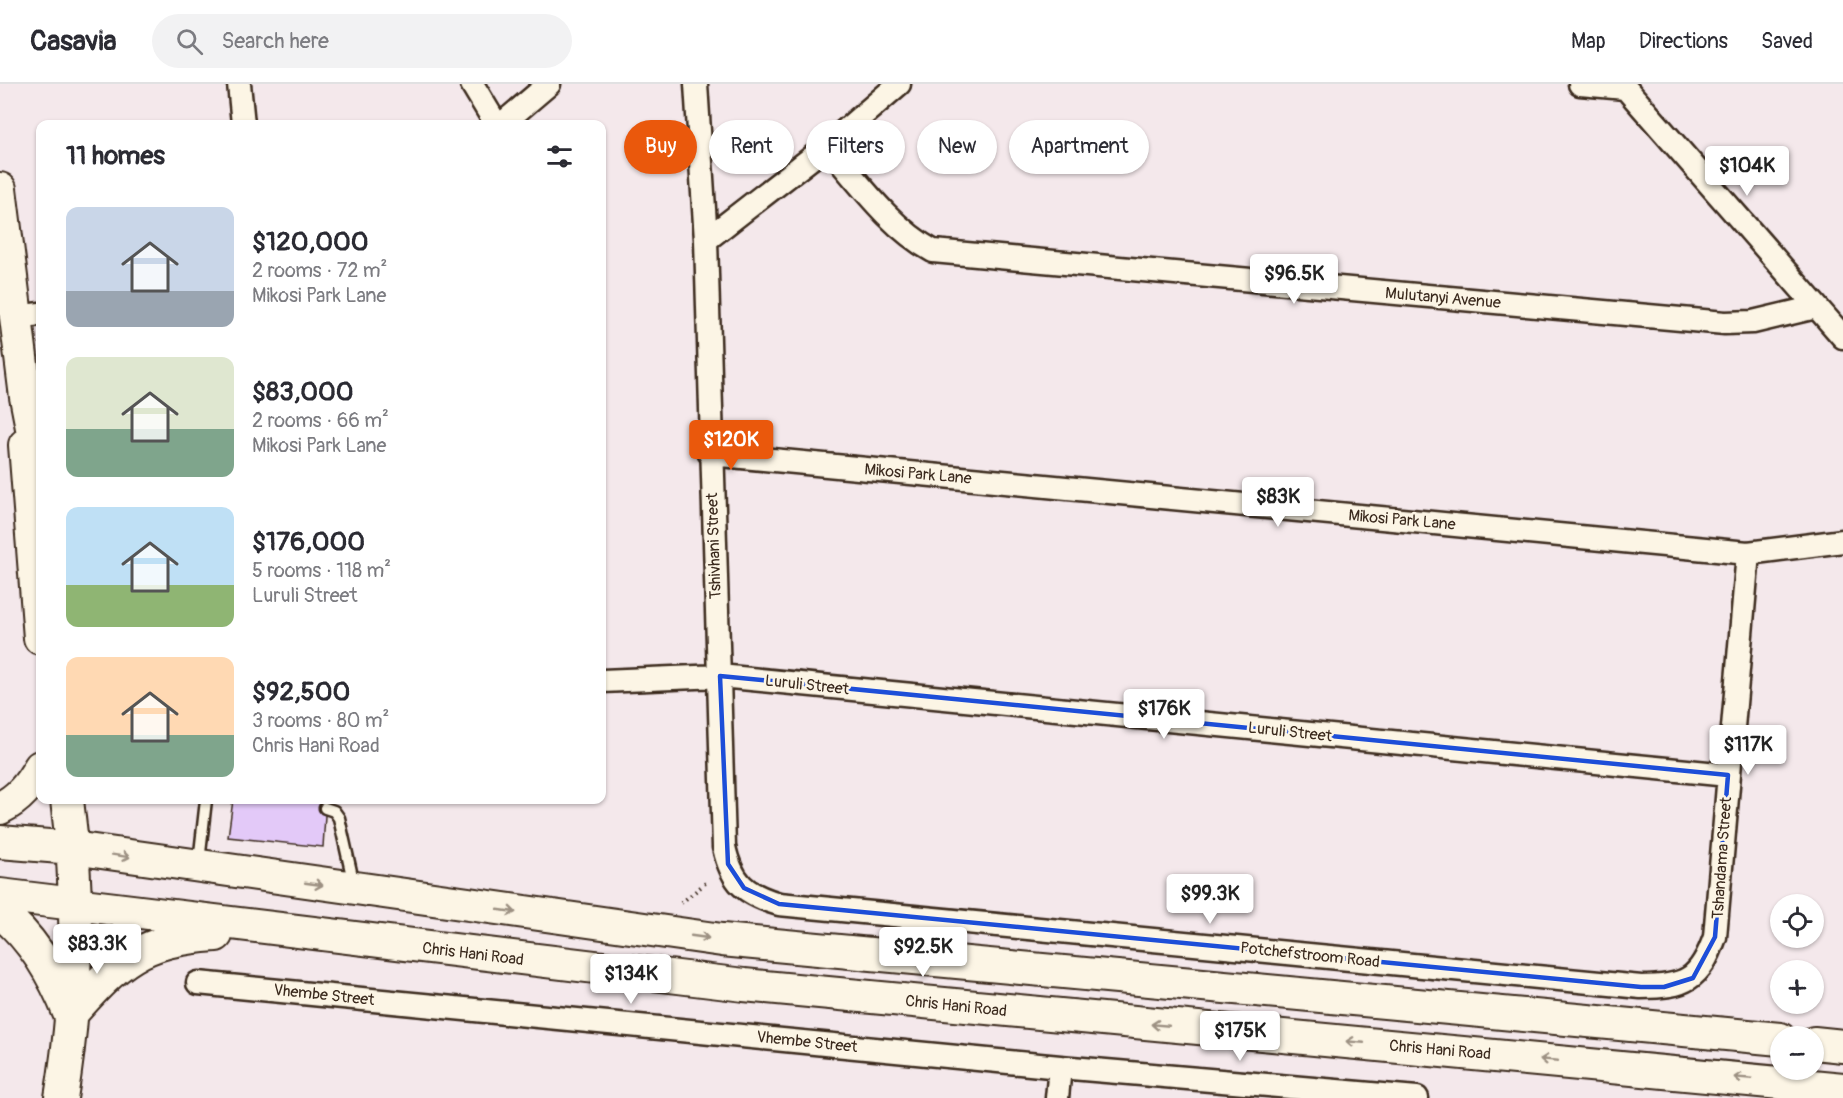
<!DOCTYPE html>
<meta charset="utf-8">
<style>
body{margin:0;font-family:Pangolin,sans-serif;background:#f2f2f3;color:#2b2b33;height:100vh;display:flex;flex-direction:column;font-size:22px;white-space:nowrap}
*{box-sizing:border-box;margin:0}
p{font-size:20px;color:#7c7c81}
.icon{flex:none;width:33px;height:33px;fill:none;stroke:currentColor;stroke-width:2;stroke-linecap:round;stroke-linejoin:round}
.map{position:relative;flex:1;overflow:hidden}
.side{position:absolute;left:36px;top:36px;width:570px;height:684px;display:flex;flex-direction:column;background:#fff;border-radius:12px;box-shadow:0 2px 4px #0004}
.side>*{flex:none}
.top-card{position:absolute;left:624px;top:36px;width:570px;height:54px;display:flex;gap:12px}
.tools{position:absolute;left:1770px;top:810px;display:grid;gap:12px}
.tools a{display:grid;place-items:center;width:54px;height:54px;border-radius:50%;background:#fff;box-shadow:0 2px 4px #0004;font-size:30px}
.price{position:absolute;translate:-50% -51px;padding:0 14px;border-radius:6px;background:#fff;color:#222;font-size:20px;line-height:39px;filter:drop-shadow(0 2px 3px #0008)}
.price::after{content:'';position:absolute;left:50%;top:36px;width:18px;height:14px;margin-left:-9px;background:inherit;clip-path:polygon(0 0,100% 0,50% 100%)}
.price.selected{background:#ea580c;color:#fff}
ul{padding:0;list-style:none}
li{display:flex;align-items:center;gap:18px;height:150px;padding:0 30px}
li span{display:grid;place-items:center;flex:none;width:168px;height:120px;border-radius:12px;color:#555}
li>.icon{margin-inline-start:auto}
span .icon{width:72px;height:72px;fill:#fffc;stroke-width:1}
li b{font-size:26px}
h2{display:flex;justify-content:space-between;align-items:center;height:72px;padding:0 30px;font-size:26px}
.pill{padding:0 21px;border-radius:27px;background:#fff;box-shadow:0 2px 4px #0004;font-size:21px;line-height:54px}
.pill.selected{background:#ea580c;color:#fff}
header{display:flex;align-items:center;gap:36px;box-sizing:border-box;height:84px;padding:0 30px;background:#fff;border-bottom:2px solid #e1e1e2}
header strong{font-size:28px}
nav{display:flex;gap:33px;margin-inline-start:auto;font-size:21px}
.search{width:420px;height:54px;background:#f2f2f3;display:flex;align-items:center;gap:15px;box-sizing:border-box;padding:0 21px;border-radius:33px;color:#7c7c81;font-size:22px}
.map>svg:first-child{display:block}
.building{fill:#e3c9f8;stroke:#3b2a1e;stroke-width:1.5}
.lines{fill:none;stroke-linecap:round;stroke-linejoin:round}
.lane-casing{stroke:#3b2a1e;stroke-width:15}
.street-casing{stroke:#3b2a1e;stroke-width:27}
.secondary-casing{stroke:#3b2a1e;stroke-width:36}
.path{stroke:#3b2a1e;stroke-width:4;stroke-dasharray:1.5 4.5;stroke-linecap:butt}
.lane{stroke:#fcf5e5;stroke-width:10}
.street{stroke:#fcf5e5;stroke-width:22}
.secondary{stroke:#fcf5e5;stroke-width:32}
.oneway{stroke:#9c9082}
.marked{fill:none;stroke:#1d4ed8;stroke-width:4.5;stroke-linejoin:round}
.labels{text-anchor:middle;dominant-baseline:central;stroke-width:5;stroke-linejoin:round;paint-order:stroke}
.street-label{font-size:16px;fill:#3b2a1e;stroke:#fcf5e5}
</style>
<header>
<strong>Casavia</strong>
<div class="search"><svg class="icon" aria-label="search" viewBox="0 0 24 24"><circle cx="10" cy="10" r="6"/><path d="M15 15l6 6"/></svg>Search here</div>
<nav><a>Map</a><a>Directions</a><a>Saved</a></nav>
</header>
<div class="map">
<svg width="1843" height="1014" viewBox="0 0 1843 1014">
<rect width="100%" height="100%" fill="#f4e8eb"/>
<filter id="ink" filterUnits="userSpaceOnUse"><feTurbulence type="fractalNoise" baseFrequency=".0167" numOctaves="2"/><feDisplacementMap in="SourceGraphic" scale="12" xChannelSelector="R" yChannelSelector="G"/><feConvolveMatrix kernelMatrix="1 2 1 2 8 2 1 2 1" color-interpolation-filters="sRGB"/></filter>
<g filter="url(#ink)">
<path class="building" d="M233,716H326L323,763L228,753Z"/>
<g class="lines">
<defs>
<path id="lane" d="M325,724L334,727L339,734L354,801
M199,778L206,716"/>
<path id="street" d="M239,0L243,40
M472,0L496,40
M696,0L706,156L724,763C732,799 745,810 779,820L1641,903C1685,903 1700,896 1715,853L1748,469
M1580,0L1625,4
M1622,0L1843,253
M502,40L549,0
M827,62C859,99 890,143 933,167L1725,239L1753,238L1816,223
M706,156L827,62L899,0
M16,233L40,230
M710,370L1748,469L1843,457
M602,597L720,592L1728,691
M198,899L1060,983L1417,1014
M1057,1014L1060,983"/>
<path id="secondary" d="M0,105L26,313L40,385
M25,361L40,554
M0,724C19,715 30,701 40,683
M0,758L73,764L722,856L1780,955
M0,811L744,901L1843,1005
M0,828C33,854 55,893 70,931C119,876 140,856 216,851
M1814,959L1843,962
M61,1014C77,916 80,814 67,716"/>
</defs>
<use href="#lane" class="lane-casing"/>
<use href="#street" class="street-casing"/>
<use href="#secondary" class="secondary-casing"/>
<path class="path" d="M681,819L708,797"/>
<use href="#lane" class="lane"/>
<use href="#street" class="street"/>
<use href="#secondary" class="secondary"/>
</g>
<defs><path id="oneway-shaft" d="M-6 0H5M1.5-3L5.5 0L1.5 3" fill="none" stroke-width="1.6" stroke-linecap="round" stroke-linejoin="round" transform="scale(1.5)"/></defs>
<g class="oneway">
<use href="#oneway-shaft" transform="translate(121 772) rotate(9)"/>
<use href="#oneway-shaft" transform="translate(314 800) rotate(8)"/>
<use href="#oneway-shaft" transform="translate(507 827) rotate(8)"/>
<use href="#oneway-shaft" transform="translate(700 853) rotate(8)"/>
<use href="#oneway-shaft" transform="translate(1160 941) rotate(-175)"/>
<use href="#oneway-shaft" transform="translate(1355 958) rotate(-175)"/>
<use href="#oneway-shaft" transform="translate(1549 976) rotate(-175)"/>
<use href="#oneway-shaft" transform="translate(1743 994) rotate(-175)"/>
</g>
</g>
<path class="marked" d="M720,592L1728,691L1715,853L1693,894L1664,903H1641L779,820L744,804L728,780Z"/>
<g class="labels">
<g class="street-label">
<text transform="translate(1443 214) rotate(5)">Mulutanyi Avenue</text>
<text transform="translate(918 390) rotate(5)">Mikosi Park Lane</text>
<text transform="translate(1402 436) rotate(5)">Mikosi Park Lane</text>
<text transform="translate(714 462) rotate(-92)">Tshivhani Street</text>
<text transform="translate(807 601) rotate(6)">Luruli Street</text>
<text transform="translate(1290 648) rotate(6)">Luruli Street</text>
<text transform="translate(1722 774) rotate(-86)">Tshandama Street</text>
<text transform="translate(473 870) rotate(7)">Chris Hani Road</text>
<text transform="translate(1310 871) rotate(6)">Potchefstroom Road</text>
<text transform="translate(324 911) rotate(6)">Vhembe Street</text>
<text transform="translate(956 922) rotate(6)">Chris Hani Road</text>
<text transform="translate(807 958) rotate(6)">Vhembe Street</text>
<text transform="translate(1440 966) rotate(5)">Chris Hani Road</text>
</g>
</g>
</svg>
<div class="tools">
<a><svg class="icon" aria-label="locate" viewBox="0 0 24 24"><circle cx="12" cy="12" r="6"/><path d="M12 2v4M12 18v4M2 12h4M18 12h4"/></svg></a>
<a>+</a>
<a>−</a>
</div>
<b class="price" style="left:1747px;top:113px">$104K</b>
<b class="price" style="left:1294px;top:221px">$96.5K</b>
<b class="price selected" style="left:731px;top:387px">$120K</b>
<b class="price" style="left:1278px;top:444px">$83K</b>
<b class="price" style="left:1164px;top:656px">$176K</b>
<b class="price" style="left:1748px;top:692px">$117K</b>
<b class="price" style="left:1210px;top:841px">$99.3K</b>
<b class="price" style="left:97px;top:891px">$83.3K</b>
<b class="price" style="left:923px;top:894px">$92.5K</b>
<b class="price" style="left:631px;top:921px">$134K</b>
<b class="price" style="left:1240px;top:978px">$175K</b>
<div class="top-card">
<a class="pill selected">Buy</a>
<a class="pill">Rent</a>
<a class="pill">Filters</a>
<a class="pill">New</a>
<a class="pill">Apartment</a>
</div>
<section class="side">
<h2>11 homes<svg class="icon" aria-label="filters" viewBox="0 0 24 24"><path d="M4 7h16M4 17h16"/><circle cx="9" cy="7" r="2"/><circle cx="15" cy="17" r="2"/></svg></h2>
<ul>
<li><span style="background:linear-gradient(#c9d6e8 70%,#9aa5b1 0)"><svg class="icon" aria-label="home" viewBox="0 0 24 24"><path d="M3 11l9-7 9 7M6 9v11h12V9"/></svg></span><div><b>$120,000</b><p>2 rooms · 72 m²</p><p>Mikosi Park Lane</p></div></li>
<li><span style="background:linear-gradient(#dfe7d0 60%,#7fa58c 0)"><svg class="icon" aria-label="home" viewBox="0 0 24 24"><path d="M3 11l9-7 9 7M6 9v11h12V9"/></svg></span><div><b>$83,000</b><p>2 rooms · 66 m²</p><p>Mikosi Park Lane</p></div></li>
<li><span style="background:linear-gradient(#bfe0f5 65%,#8fb573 0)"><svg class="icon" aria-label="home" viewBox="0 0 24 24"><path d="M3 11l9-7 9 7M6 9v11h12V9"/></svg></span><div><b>$176,000</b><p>5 rooms · 118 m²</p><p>Luruli Street</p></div></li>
<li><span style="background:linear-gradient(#ffd9b3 65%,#7fa58c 0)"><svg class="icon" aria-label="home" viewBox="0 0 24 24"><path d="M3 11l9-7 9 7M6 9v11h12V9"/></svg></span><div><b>$92,500</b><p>3 rooms · 80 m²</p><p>Chris Hani Road</p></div></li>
</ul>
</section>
</div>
